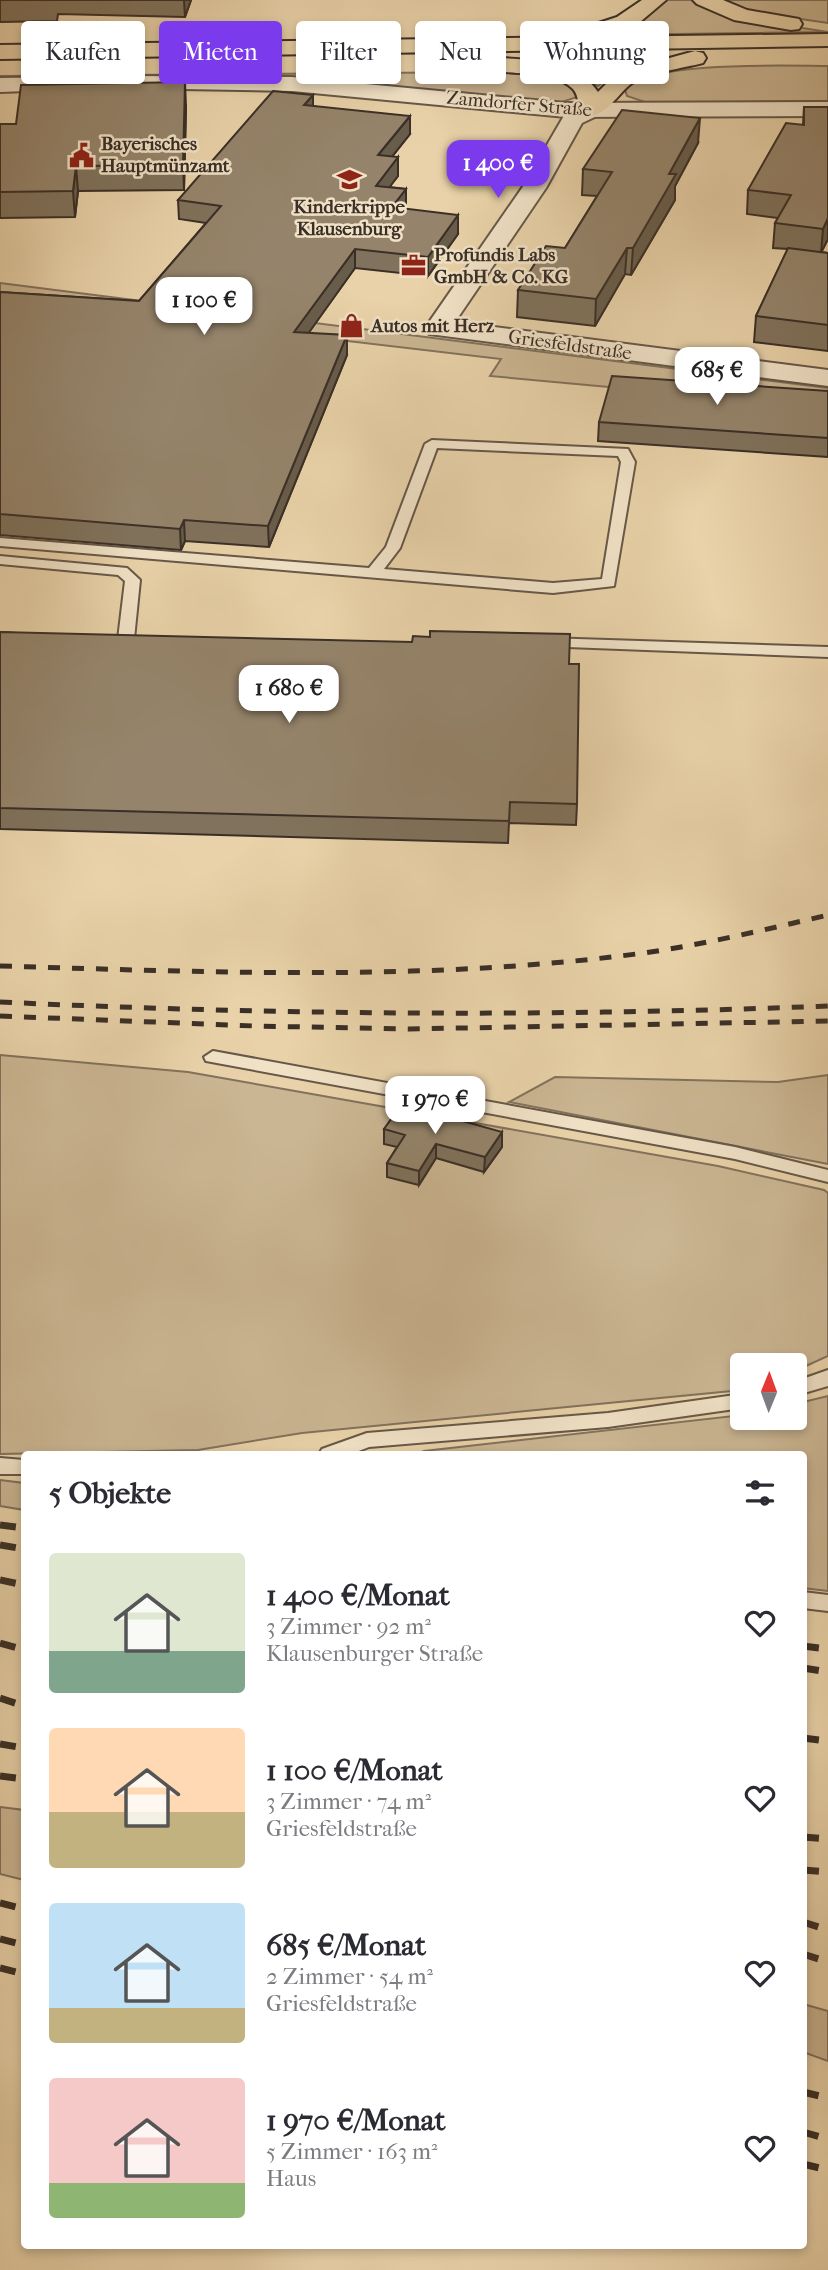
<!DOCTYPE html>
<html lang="de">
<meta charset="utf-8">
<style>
body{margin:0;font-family:"IM FELL French Canon",serif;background:#f7f7f7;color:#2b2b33;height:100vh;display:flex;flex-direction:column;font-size:26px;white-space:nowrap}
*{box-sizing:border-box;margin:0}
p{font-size:23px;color:#7c7c81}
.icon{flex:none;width:38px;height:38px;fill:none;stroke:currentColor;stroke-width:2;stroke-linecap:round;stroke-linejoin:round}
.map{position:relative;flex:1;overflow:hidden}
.sheet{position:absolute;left:21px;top:1451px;width:786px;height:798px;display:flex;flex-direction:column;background:#fff;border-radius:7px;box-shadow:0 4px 10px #0003}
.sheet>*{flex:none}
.banner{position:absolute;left:21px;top:21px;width:788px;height:63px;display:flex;gap:14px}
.needle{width:46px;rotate:1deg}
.buttons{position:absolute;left:730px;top:1353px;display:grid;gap:14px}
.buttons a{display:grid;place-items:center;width:77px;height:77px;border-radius:7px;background:#fff;box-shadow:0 4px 10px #0003;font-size:35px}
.price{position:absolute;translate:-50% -60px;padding:0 16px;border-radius:14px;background:#fff;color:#222;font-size:23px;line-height:46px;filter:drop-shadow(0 2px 4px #0008)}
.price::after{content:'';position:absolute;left:50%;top:42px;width:21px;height:16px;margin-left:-10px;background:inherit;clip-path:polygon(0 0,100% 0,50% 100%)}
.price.active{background:#7c3aed;color:#fff}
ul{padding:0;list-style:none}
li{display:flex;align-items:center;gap:21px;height:175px;padding:0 28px}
li span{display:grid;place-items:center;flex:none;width:196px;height:140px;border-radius:7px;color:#555}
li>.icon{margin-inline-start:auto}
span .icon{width:84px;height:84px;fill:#fffc;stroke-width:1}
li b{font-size:30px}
h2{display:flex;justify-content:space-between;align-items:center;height:84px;padding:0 28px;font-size:30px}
.pill{padding:0 24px;border-radius:7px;background:#fff;box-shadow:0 4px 10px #0003;font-size:24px;line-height:63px}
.pill.active{background:#7c3aed;color:#fff}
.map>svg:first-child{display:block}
.green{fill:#cbb693;stroke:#82725d;stroke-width:2}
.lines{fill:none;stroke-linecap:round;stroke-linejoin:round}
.service-casing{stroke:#665848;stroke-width:4}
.minor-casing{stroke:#665848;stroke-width:4}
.tertiary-casing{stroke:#665848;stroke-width:4}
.motorway-casing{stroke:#3a2f27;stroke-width:4}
.service{fill:#f1e2c7;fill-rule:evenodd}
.minor{fill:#f1e2c7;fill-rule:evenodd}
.tertiary{fill:#f1e2c7;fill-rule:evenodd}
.motorway{fill:#e9d2a9;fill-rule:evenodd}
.rail-far1{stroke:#3a2f27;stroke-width:5;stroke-dasharray:12 12;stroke-linecap:butt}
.rail{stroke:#3a2f27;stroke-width:7;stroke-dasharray:16 16;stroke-linecap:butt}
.wall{fill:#80725c;stroke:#3a2f27;stroke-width:2}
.shaded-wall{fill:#685c4b;stroke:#3a2f27;stroke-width:2}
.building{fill:#95846b;stroke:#3a2f27;stroke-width:2}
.labels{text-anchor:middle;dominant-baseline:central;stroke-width:5;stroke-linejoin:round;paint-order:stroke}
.far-street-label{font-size:19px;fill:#3a2f27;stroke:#f1e2c7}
.far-poi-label{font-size:19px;font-weight:bold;fill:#3a2f27;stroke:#f1e2c7;text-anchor:start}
</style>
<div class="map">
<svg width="828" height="2270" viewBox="0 0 828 2270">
<rect width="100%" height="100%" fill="#e9d2a9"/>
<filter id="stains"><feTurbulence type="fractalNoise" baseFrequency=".00286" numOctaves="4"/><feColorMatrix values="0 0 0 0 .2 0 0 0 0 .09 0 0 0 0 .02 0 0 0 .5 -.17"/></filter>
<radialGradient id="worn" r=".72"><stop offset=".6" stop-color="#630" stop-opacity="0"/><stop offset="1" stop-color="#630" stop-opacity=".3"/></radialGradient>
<path class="green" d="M665,0H692L706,8L737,18L828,32L601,35L638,23Z
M717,0H828V23L741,10Z
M562,66L630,67L617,71L598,86Z
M828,66V101L648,103L627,96L625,90C647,60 789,66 828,66Z
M493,72C516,73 568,72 577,97L559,103L127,78L0,80V76Z
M0,283L828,388V407L490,376L501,359L0,300Z
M0,1055L188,1072L718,1166L824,1190L828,1193V1356L795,1371L794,1365H742V1390L302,1433L198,1450L0,1454Z
M828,1075V1164L509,1102L555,1077L778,1082Z
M828,1396V1591L803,1588V1454H418L424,1451L742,1415V1418H794L795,1404Z
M0,1480L24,1483V1510L0,1506Z
M0,1807L24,1810V1880L0,1874Z
M803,2004L828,2011V2061L803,2052Z"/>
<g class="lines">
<defs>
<path id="service" d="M432,440L628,449L635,462L614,586L553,593L0,546V538L369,568L386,547L425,444ZM437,448L618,456L621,462L602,579L553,583L384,569L400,548Z
M0,556L127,568L140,580L134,639L126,644L118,639L125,581L118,575L0,564Z
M546,638L828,647V657L541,646L538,643Z
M213,1051L735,1147L828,1170V1182L735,1159L206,1061L204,1057Z
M828,1370V1386L794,1396V1382Z
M742,1394V1408L608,1427L369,1447L351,1454H319L322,1449L367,1433L608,1413Z
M0,1458L24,1460V1474H0Z
M803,1592L828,1595V1611L803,1608Z"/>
<path id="minor" d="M591,103L599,105L602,110L599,115L582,123L546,188L455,322L828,370V386L429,334L425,328L522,188L565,114Z"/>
<path id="tertiary" d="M131,76L292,77L566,103L828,102V116L566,117L292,91L123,88L120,83L123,78Z
M75,77L83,79L86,84L83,89L0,92V78Z"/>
<path id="motorway" d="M642,0H666L640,22L602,37L828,34V46L0,59V45L579,37L577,34L580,29L617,17Z
M693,0H723L747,10L799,19L802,24L799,29L791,30L734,20L697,4Z
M695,51L703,53L706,58L703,63C684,68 647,73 632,83C616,95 605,120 583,115C577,107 580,97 573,89C553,69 519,76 493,70L490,65L493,60L501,58C534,60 578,61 598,92L618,72Z"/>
</defs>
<use href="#service" class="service-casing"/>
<use href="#minor" class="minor-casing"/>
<use href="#tertiary" class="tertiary-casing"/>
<use href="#motorway" class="motorway-casing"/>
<use href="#service" class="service"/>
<use href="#minor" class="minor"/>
<use href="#tertiary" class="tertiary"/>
<use href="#motorway" class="motorway"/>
<path class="rail-far1" d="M0,966C207,972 414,981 620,956C690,948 759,931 828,915
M0,1002C276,1015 552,1017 828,1006
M0,1016L255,1026L409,1029L828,1021"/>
<path class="rail" d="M0,1525L24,1528
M0,1545L24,1549
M0,1580L24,1585
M0,1643L24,1650
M803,1646L828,1649
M803,1668L828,1672
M0,1698L24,1706
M803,1738L828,1741
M0,1744L24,1748
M0,1776L24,1779
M803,1837L828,1839
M803,1870L828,1872
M0,1903L24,1909
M803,1922L828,1930
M0,1939L24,1945
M803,1954L828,1962
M0,1968L24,1974
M803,2092L828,2098
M803,2132L828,2139
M803,2164L828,2170"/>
</g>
<path class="wall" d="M0,0H191L185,17L58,14L57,21L0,22Z
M313,95V106L410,134L392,157H398V176L389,187L406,189L405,209L458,234L428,276L355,268L308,333L347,355L269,547L185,541L181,550L0,535V292L139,301L206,223L179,219L178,200Z
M186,106L184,190L78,191L75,217L0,218V124H16Z
M804,107H828V239L821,252L828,253V351L754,342L756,316L788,249L773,248L775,223L778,218L747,214L748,190L803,124Z
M698,143L675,186V200L631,275L625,274L595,326L517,317L518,290L565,248L597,196L582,195L583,169Z
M828,391V457L598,441L599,422Z
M0,632L569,664L577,804L576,825L509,823L508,843L0,829Z
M384,1129L502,1132V1147L484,1172L436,1158L419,1185L387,1177V1163L397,1147L384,1144Z"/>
<path class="shaded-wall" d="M184,0H191L185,17Z
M185,82L186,106L184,190L183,165Z
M313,95V113L304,105Z
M410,116V134L378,174V155Z
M700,118L698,143L675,186V200L631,275L633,248L669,174Z
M398,157V176L376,205V186Z
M76,166L78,191L75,217L73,191Z
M406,189V208L392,226V207Z
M458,215V234L428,276V257Z
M828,218V239L821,253L823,229Z
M627,248L625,274L595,326L596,299Z
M355,249V268L295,352L294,332Z
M347,335V355L269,547L268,526Z
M184,520L185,541L181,550L180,529Z
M502,1132V1147L484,1172L485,1157Z
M436,1144V1158L419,1185V1171Z"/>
<path class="building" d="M185,82L183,165L76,166L73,191L0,192V124H16L21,85Z
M273,91L313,95L304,105L410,116L378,155L398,157L376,186L406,189L392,207L458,215L428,257L355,249L294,332L347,335L268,526L184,520L180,529L0,514V292L139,301L221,206L178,200Z
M804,107H828V218L823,229L775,223L791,195L748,190L786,123L804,125Z
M622,110L700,118L669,174H676L633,248H627L596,299L518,290L546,246L565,248L612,172L583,169Z
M788,248L828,253V325L756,316Z
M612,376L828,391V438L599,422Z
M430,631L570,634L569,664H579L577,804L510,802L509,821L0,808V632L412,642L413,636L430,637Z
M402,1104L502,1132L485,1157L436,1144L419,1171L387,1163L405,1135L384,1129Z"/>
<defs>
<symbol id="civic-bare" viewBox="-9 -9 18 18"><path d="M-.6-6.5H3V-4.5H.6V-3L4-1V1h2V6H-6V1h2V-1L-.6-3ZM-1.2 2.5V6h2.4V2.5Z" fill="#8f2418" stroke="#f1e2c7" stroke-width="2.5" paint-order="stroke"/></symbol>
<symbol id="school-bare" viewBox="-9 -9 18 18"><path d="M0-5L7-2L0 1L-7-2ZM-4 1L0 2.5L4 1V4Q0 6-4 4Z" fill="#8f2418" stroke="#f1e2c7" stroke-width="2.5" paint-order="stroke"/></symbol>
<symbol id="office-bare" viewBox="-9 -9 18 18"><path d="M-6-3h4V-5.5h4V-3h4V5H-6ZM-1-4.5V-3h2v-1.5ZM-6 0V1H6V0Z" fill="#8f2418" stroke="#f1e2c7" stroke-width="2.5" paint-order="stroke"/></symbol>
<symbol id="shop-bare" viewBox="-9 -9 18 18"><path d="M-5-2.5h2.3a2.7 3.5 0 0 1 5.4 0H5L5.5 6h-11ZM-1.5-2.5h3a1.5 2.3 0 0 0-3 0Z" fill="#8f2418" stroke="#f1e2c7" stroke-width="2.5" paint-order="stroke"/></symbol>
</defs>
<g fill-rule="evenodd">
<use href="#civic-bare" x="64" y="138" width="35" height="35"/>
<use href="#school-bare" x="332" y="162" width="35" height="35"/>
<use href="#office-bare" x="396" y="248" width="35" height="35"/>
<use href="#shop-bare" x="334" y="308" width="35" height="35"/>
</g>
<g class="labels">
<g class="far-street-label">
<text transform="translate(519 104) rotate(5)">Zamdorfer Straße</text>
<text transform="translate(570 345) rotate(8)">Griesfeldstraße</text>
</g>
<g class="far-poi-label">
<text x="101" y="144">Bayerisches<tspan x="101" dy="22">Hauptmünzamt</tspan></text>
<text x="349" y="207" text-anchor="middle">Kinderkrippe<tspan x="349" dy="22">Klausenburg</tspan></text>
<text x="434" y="255">Profundis Labs<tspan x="434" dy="22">GmbH &amp; Co. KG</tspan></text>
<text x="371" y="326">Autos mit Herz</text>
</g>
</g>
<rect width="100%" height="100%" filter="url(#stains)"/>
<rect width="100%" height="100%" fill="url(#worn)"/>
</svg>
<div class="buttons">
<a><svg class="needle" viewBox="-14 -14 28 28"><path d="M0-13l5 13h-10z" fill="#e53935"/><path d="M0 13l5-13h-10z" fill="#7c7c81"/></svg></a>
</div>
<b class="price active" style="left:498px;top:200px">1 400 €</b>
<b class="price" style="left:204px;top:337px">1 100 €</b>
<b class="price" style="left:717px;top:407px">685 €</b>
<b class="price" style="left:289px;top:725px">1 680 €</b>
<b class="price" style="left:435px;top:1136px">1 970 €</b>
<div class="banner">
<a class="pill">Kaufen</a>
<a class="pill active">Mieten</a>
<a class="pill">Filter</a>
<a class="pill">Neu</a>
<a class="pill">Wohnung</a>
</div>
<section class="sheet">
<h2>5 Objekte<svg class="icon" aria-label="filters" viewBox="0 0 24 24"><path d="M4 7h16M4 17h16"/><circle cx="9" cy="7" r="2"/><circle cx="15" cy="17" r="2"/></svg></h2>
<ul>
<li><span style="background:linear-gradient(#dfe7d0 70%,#7fa58c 0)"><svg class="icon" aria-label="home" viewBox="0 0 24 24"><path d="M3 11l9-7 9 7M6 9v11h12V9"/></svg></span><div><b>1 400 €/Monat</b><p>3 Zimmer · 92 m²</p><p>Klausenburger Straße</p></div><svg class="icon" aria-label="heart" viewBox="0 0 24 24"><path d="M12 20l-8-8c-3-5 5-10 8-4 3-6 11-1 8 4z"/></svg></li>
<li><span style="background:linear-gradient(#ffd9b3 60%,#c2b280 0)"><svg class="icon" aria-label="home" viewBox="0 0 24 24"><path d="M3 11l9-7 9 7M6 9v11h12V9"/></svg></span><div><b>1 100 €/Monat</b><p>3 Zimmer · 74 m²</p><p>Griesfeldstraße</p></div><svg class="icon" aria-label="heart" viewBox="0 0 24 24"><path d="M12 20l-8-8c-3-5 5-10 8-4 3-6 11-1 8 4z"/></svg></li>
<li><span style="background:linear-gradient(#bfe0f5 75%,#c2b280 0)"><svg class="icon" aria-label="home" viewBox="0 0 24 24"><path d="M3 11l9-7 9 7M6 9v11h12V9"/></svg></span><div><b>685 €/Monat</b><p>2 Zimmer · 54 m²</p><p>Griesfeldstraße</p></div><svg class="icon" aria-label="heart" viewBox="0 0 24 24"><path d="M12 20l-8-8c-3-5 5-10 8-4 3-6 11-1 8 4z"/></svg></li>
<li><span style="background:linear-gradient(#f6c9c9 75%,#8fb573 0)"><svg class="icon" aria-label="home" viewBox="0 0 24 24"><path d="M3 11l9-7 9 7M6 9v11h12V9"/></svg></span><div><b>1 970 €/Monat</b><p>5 Zimmer · 163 m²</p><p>Haus</p></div><svg class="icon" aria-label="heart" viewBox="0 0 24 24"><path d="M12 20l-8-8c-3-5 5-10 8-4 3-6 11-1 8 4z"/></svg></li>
</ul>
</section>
</div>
